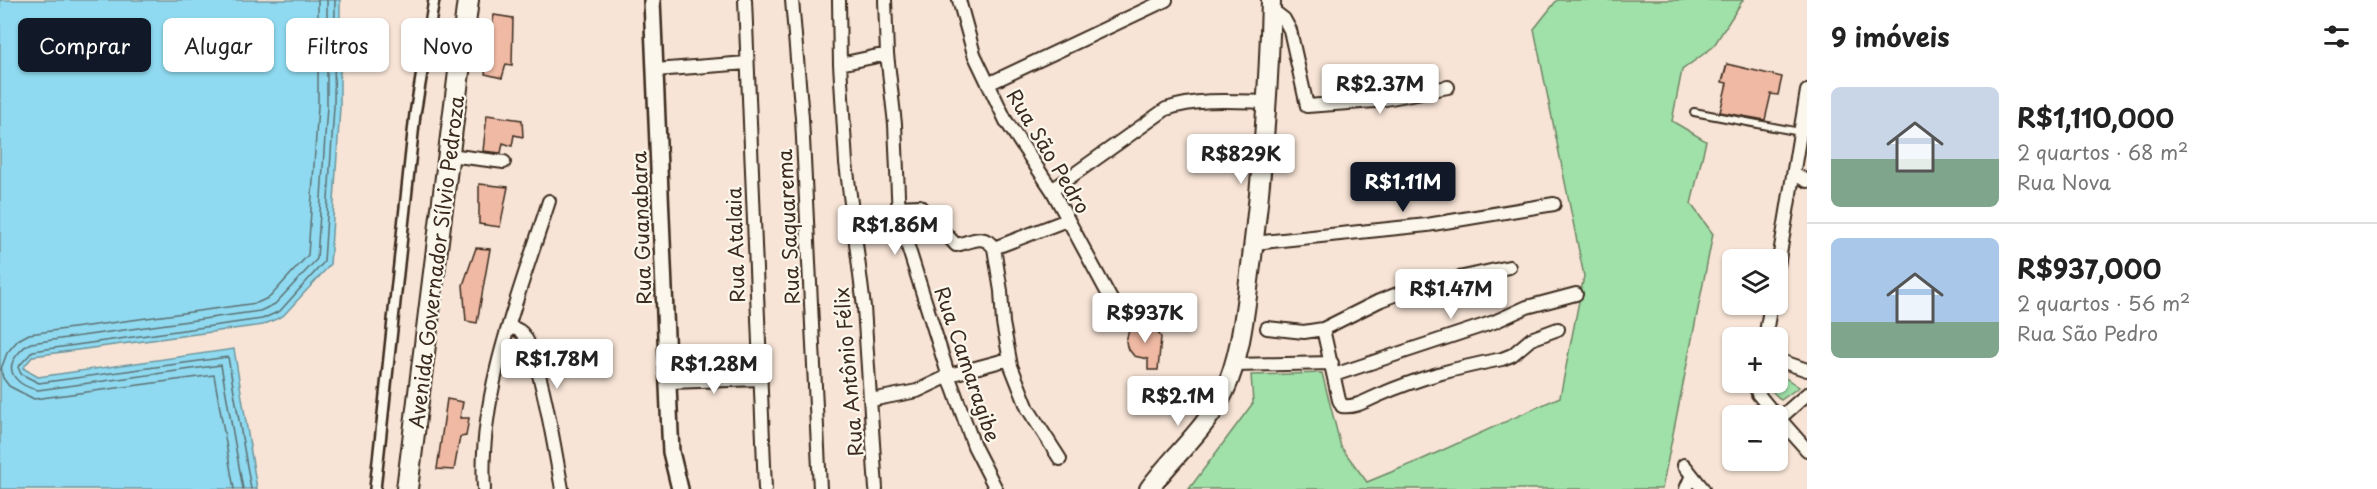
<!DOCTYPE html>
<html lang="pt">
<meta charset="utf-8">
<style>
body{margin:0;font-family:"Playpen Sans",sans-serif;background:#f6f6f6;color:#222;height:100vh;display:flex;flex-direction:column;font-size:22px;white-space:nowrap}
*{box-sizing:border-box;margin:0}
p{font-size:20px;color:#767676}
.icon{flex:none;width:33px;height:33px;fill:none;stroke:currentColor;stroke-width:2;stroke-linecap:round;stroke-linejoin:round}
.map{position:relative;flex:1;overflow:hidden}
.sheet{display:flex;flex-direction:column;background:#fff;width:570px}
.sheet>*{flex:none}
.banner{position:absolute;left:18px;top:18px;width:570px;height:54px;display:flex;gap:12px}
.tools{position:absolute;left:1722px;top:249px;display:grid;gap:12px}
.tools a{display:grid;place-items:center;width:66px;height:66px;border-radius:9px;background:#fff;box-shadow:0 2px 4px #0004;font-size:30px}
.price{position:absolute;translate:-50% -51px;padding:0 14px;border-radius:6px;background:#fff;color:#222;font-size:20px;line-height:39px;filter:drop-shadow(0 2px 3px #0008)}
.price::after{content:'';position:absolute;left:50%;top:36px;width:18px;height:14px;margin-left:-9px;background:inherit;clip-path:polygon(0 0,100% 0,50% 100%)}
.price.selected{background:#111827;color:#fff}
ul{padding:0;list-style:none}
li{display:flex;align-items:center;gap:18px;height:150px;padding:0 24px}
li+li{border-top:2px solid #e0e0e0}
li span{display:grid;place-items:center;flex:none;width:168px;height:120px;border-radius:9px;color:#555}
li>.icon{margin-inline-start:auto}
span .icon{width:72px;height:72px;fill:#fffc;stroke-width:1}
li b{font-size:26px}
h2{display:flex;justify-content:space-between;align-items:center;height:72px;padding:0 24px;font-size:26px}
.chip{padding:0 21px;border-radius:9px;background:#fff;box-shadow:0 2px 4px #0004;font-size:21px;line-height:54px}
.chip.selected{background:#111827;color:#fff}
main{display:flex;flex:1;min-height:0}
.map>svg:first-child{display:block}
.green{fill:#a0e0a9;stroke:#6e8564;stroke-width:1.5}
.water{fill:#8fdaf0;stroke:#6d949c;stroke-width:1.5}
.lines{fill:none;stroke-linecap:round;stroke-linejoin:round}
.shore{stroke:#5d7072;stroke-width:1.5}
.building{fill:#efb9a3;stroke:#3b2a1e;stroke-width:1.5}
.service-casing{stroke:#3b2a1e;stroke-width:10}
.pedestrian-casing{stroke:#3b2a1e;stroke-width:14}
.minor-casing{stroke:#3b2a1e;stroke-width:16}
.tertiary-casing{stroke:#3b2a1e;stroke-width:20}
.secondary-casing{stroke:#3b2a1e;stroke-width:22}
.primary-casing{stroke:#3b2a1e;stroke-width:24}
.service{stroke:#fbf7ec;stroke-width:6}
.pedestrian{stroke:#fbf7ec;stroke-width:9}
.minor{stroke:#fbf7ec;stroke-width:12}
.tertiary{stroke:#fbf7ec;stroke-width:15}
.secondary{stroke:#fbf7ec;stroke-width:18}
.primary{stroke:#fbf7ec;stroke-width:20}
.labels{text-anchor:middle;dominant-baseline:central;stroke-width:4.5;stroke-linejoin:round;paint-order:stroke}
.street-label{font-size:20px;fill:#3b2a1e;stroke:#fbf7ec}
</style>
<main>
<div class="map">
<svg width="1807" height="489" viewBox="0 0 1807 489">
<rect width="100%" height="100%" fill="#f7e4d6"/>
<filter id="ink" filterUnits="userSpaceOnUse"><feTurbulence type="fractalNoise" baseFrequency=".0167" numOctaves="2"/><feDisplacementMap in="SourceGraphic" scale="12" xChannelSelector="R" yChannelSelector="G"/><feConvolveMatrix kernelMatrix="1 2 1 2 8 2 1 2 1" color-interpolation-filters="sRGB"/></filter>
<g filter="url(#ink)">
<path class="green" d="M1557,0H1743L1713,47L1682,70L1672,121L1706,141L1691,204L1713,234L1662,489H1189L1253,403L1251,375L1322,373L1341,447L1367,482L1423,459L1560,397L1584,276L1534,29Z
M1778,373L1799,387L1781,400L1765,384L1778,382Z"/>
<path class="water" d="M0,0H340V107L330,265L283,316L263,325L33,356L23,368L38,377L234,349L257,489H0Z"/>
<g class="lines">
<path class="shore" d="M234,489L214,375L34,399L9,386L3,378L1,369L7,353L18,340L29,334L257,303L270,297L308,255L318,106V0
M243,489L221,365L38,390C21,387 2,373 17,355C21,350 24,346 31,343L260,311L275,304L317,259L327,106V0
M251,489L228,357L39,383L21,374L18,367L33,351L262,319L280,311L324,262L334,107L335,0"/>
</g>
<path class="building" d="M494,15L513,18L512,65L506,64L502,78L485,74Z
M1727,64L1782,77L1778,95L1771,94L1765,120L1720,112L1727,83L1722,82Z
M487,115L522,120L523,137L514,135L512,146L503,143L501,153L483,151Z
M479,184L508,187L500,227L479,224Z
M476,248L490,249L477,323L466,321L463,285Z
M1145,323L1155,328L1161,337L1158,370H1148V359L1134,356L1127,347L1126,341L1129,330L1139,324Z
M447,399L463,402L460,418H469L466,436L460,437L454,470L437,469Z"/>
<g class="lines">
<defs>
<path id="service" d="M1694,112L1800,132"/>
<path id="pedestrian" d="M375,489L415,114L434,0"/>
<path id="minor" d="M745,0L765,489
M792,0L802,118L820,489
M839,0L840,64L846,163L864,307L876,489
M885,0L887,54L895,124L899,218L949,377L974,446L996,489
M959,0L974,54L1006,121L1052,190L1120,316
M1271,9L1284,19L1290,30L1307,106L1375,101L1448,87
M840,64L887,54
M655,70L747,63
M988,84L1166,0
M449,155L504,162
M1794,174L1807,181
M1052,190L1166,109C1199,98 1231,101 1266,102
M897,207L920,206L956,245C971,242 983,232 994,248
M1254,243L1427,225L1554,204
M994,248L1001,291L1003,323L1011,366L1028,409L1060,459
M994,248L1067,220
M1778,266L1807,91
M510,328C514,328 518,329 522,333C540,352 556,458 562,489
M1267,328L1304,332L1323,329L1379,301L1413,288L1509,267
M1323,329L1339,400L1342,406C1354,408 1366,401 1377,396C1420,377 1457,368 1502,359L1512,355L1531,339L1558,329
M1765,338L1771,304
M1778,360L1807,370
M1234,365L1332,363
M1334,375L1494,322L1527,307L1576,294
M668,382L760,379
M1755,382L1758,394L1776,416
M871,400L917,391L953,374L1009,359
M1778,417L1807,450
M1779,419L1807,394
M1684,465L1703,489
M484,489C478,393 520,292 549,201
M1686,489L1692,475"/>
<path id="tertiary" d="M652,0L670,433L671,452L680,489"/>
<path id="secondary" d="M1149,489C1173,456 1206,429 1224,392C1240,358 1244,318 1249,281C1261,189 1269,93 1271,0"/>
<path id="primary" d="M407,489L468,0"/>
</defs>
<use href="#service" class="service-casing"/>
<use href="#pedestrian" class="pedestrian-casing"/>
<use href="#minor" class="minor-casing"/>
<use href="#tertiary" class="tertiary-casing"/>
<use href="#secondary" class="secondary-casing"/>
<use href="#primary" class="primary-casing"/>
<use href="#service" class="service"/>
<use href="#pedestrian" class="pedestrian"/>
<use href="#minor" class="minor"/>
<use href="#tertiary" class="tertiary"/>
<use href="#secondary" class="secondary"/>
<use href="#primary" class="primary"/>
</g>
</g>
<g class="labels">
<g class="street-label">
<text transform="translate(1049 151) rotate(59)">Rua São Pedro</text>
<text transform="translate(788 227) rotate(-93)">Rua Saquarema</text>
<text transform="translate(641 228) rotate(-92)">Rua Guanabara</text>
<text transform="translate(735 245) rotate(-92)">Rua Atalaia</text>
<text transform="translate(436 262) rotate(-83)">Avenida Governador Sílvio Pedroza</text>
<text transform="translate(968 364) rotate(71)">Rua Camaragibe</text>
<text transform="translate(848 372) rotate(-95)">Rua Antônio Félix</text>
</g>
</g>
</svg>
<div class="tools">
<a><svg class="icon" aria-label="layers" viewBox="0 0 24 24"><path d="M12 4l9 5-9 5-9-5zM3 14l9 5 9-5"/></svg></a>
<a>+</a>
<a>−</a>
</div>
<b class="price" style="left:1380px;top:115px">R$2.37M</b>
<b class="price" style="left:1241px;top:185px">R$829K</b>
<b class="price selected" style="left:1403px;top:213px">R$1.11M</b>
<b class="price" style="left:895px;top:256px">R$1.86M</b>
<b class="price" style="left:1451px;top:320px">R$1.47M</b>
<b class="price" style="left:1145px;top:344px">R$937K</b>
<b class="price" style="left:557px;top:390px">R$1.78M</b>
<b class="price" style="left:714px;top:395px">R$1.28M</b>
<b class="price" style="left:1178px;top:427px">R$2.1M</b>
<div class="banner">
<a class="chip selected">Comprar</a>
<a class="chip">Alugar</a>
<a class="chip">Filtros</a>
<a class="chip">Novo</a>
</div>
</div>
<section class="sheet">
<h2>9 imóveis<svg class="icon" aria-label="filters" viewBox="0 0 24 24"><path d="M4 7h16M4 17h16"/><circle cx="9" cy="7" r="2"/><circle cx="15" cy="17" r="2"/></svg></h2>
<ul>
<li><span style="background:linear-gradient(#c9d6e8 60%,#7fa58c 0)"><svg class="icon" aria-label="home" viewBox="0 0 24 24"><path d="M3 11l9-7 9 7M6 9v11h12V9"/></svg></span><div><b>R$1,110,000</b><p>2 quartos · 68 m²</p><p>Rua Nova</p></div></li>
<li><span style="background:linear-gradient(#a9c7e8 70%,#7fa58c 0)"><svg class="icon" aria-label="home" viewBox="0 0 24 24"><path d="M3 11l9-7 9 7M6 9v11h12V9"/></svg></span><div><b>R$937,000</b><p>2 quartos · 56 m²</p><p>Rua São Pedro</p></div></li>
</ul>
</section>
</main>
